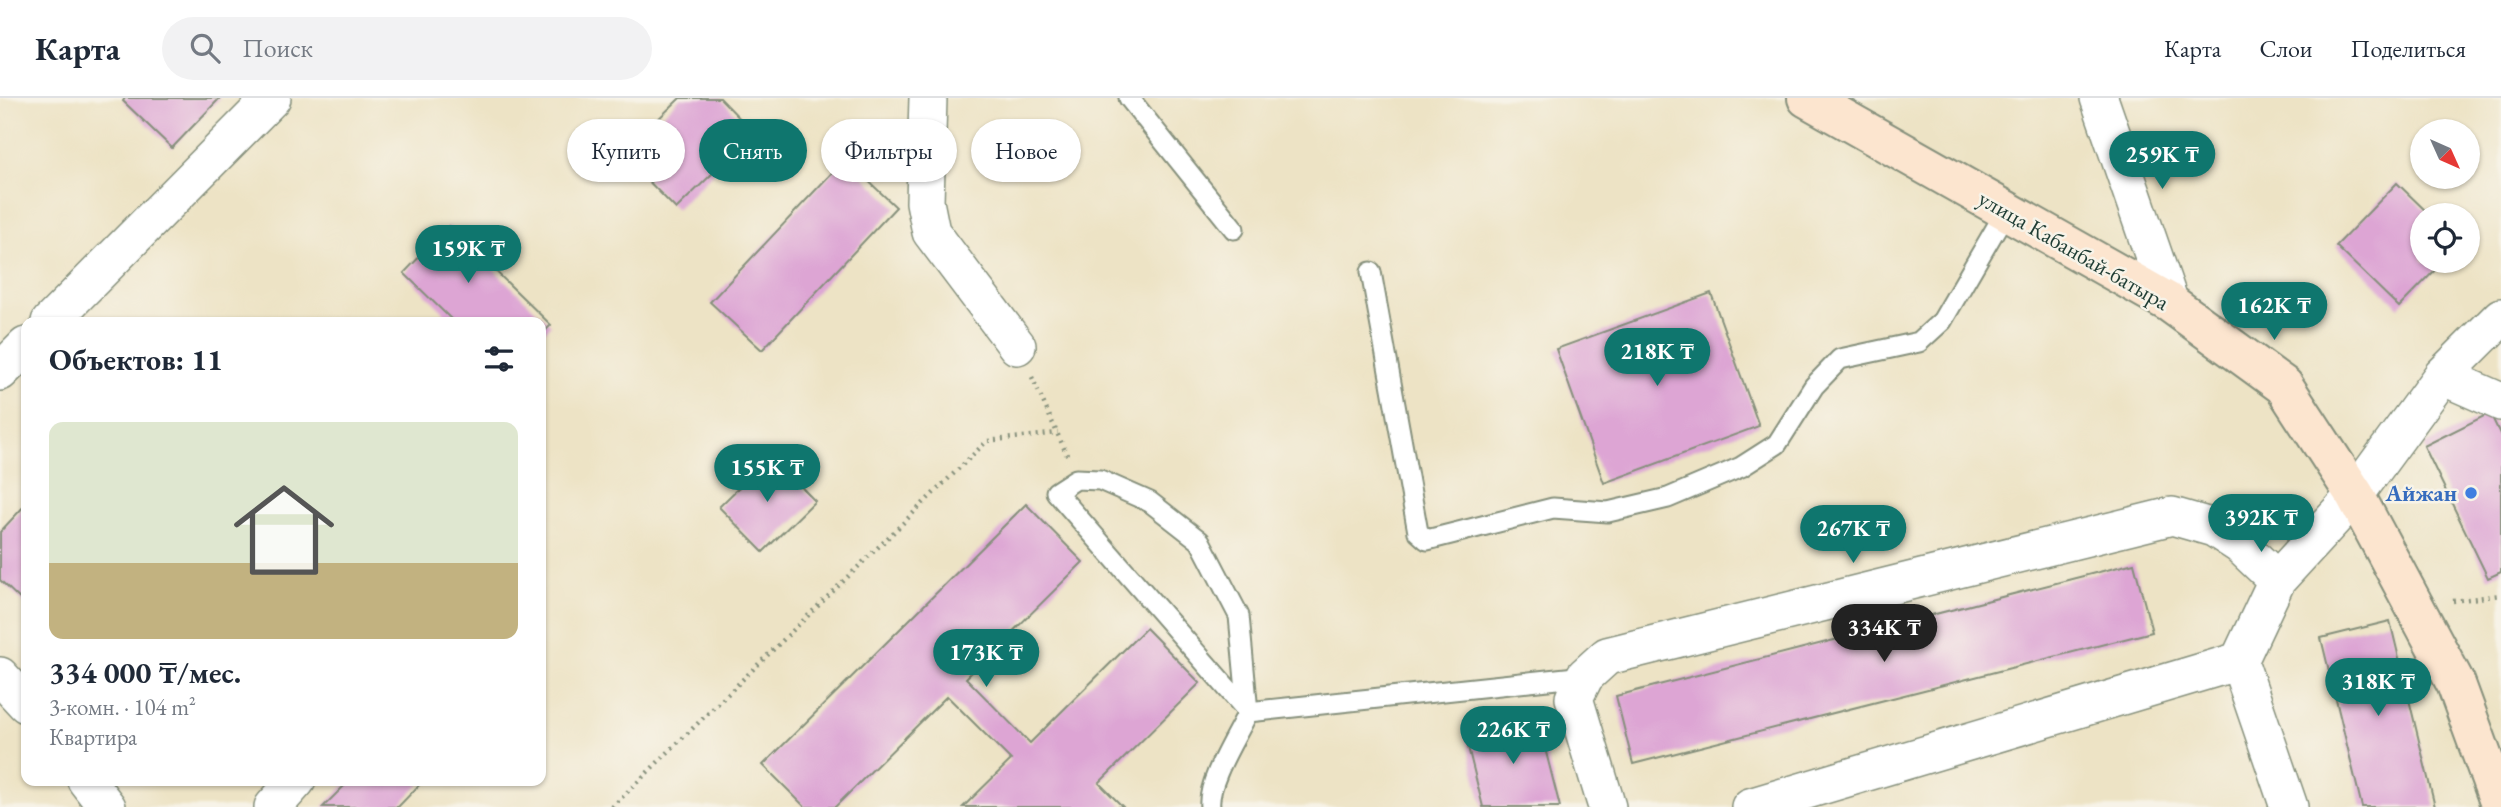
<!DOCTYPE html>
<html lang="ru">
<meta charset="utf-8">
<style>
body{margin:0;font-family:"EB Garamond",serif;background:#f2f2f3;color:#1f2937;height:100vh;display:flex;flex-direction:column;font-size:26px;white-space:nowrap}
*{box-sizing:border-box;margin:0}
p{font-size:23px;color:#747a83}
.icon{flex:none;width:38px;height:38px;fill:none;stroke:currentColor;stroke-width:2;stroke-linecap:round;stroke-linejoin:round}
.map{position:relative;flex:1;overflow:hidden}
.details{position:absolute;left:21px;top:219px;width:525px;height:469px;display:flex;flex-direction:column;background:#fff;border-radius:14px;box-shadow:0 2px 5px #0004}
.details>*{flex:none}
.banner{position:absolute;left:567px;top:21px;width:665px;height:63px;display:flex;gap:14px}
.needle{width:46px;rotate:135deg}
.controls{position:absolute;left:2410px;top:21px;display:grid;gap:14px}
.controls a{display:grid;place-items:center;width:70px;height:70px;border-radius:50%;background:#fff;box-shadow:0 2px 5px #0004;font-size:35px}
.price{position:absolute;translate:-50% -60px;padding:0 16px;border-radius:24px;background:#0f766e;color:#fff;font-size:23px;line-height:46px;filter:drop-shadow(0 2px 4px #0008)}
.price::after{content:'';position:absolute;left:50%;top:42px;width:21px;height:16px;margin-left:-10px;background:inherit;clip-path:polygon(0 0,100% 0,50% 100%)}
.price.selected{background:#222;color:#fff}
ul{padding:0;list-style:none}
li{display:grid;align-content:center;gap:14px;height:371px;padding:0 28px}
li span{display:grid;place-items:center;height:217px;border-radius:14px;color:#555}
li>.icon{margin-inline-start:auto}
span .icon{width:126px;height:126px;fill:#fffc;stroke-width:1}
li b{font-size:30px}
h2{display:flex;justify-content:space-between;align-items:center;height:84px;padding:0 28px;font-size:30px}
.tag{padding:0 24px;border-radius:32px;background:#fff;box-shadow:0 2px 5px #0004;font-size:24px;line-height:63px}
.tag.selected{background:#0f766e;color:#fff}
header{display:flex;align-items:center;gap:42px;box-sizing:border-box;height:98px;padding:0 35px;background:#fff;border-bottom:2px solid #e0e1e3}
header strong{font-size:33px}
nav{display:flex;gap:38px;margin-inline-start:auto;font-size:24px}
.search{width:490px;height:63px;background:#f2f2f3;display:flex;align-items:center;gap:18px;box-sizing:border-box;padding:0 24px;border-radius:38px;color:#747a83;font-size:26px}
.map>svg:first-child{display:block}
.building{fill:#dda5d4}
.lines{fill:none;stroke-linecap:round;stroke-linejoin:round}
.service-casing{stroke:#86907c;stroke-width:23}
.minor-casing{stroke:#86907c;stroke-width:40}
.secondary-casing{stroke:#86907c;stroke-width:42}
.path{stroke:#86907c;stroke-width:4.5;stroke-dasharray:2 5;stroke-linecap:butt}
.service{stroke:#fff;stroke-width:19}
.minor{stroke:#fff;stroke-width:37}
.secondary{stroke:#fce5cf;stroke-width:38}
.shop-dot{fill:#3f7fe0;stroke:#f7f3e8;stroke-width:2.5}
.labels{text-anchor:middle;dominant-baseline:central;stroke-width:5;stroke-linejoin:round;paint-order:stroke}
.street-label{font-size:23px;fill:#1f3d34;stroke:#f7f3e8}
.shop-label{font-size:23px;font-weight:bold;fill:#366cbe;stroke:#f7f3e8;text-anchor:end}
</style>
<header>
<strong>Карта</strong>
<div class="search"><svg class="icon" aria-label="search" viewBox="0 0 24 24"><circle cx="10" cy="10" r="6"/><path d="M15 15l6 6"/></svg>Поиск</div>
<nav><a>Карта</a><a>Слои</a><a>Поделиться</a></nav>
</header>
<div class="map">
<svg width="2501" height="709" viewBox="0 0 2501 709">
<rect width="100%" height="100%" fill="#f7f3e8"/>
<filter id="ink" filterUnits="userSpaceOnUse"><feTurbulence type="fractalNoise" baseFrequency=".0143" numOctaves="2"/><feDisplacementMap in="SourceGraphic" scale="14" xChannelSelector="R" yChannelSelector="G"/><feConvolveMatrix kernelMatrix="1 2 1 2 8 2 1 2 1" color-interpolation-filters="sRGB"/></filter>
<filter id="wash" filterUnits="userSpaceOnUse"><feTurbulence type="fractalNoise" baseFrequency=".00686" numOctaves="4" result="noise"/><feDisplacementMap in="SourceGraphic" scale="28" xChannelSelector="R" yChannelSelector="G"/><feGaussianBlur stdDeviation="1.57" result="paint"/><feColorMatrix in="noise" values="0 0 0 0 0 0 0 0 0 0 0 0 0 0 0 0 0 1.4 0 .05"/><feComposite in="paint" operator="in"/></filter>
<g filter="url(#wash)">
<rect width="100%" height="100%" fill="#ede3c5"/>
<g id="blocks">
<path class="building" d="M125,0H220L172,50L123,3Z
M680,0H720L754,35L676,111L622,56Z
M845,61L896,109L762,252L710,204Z
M2397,85L2430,117H2422V163H2444L2399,209L2336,148Z
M449,128L551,227L541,237V224H454L404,175Z
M1711,195L1759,328L1604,385L1556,251Z
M2490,315L2501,338V474L2488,480L2424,348Z
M771,358L815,403L763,454L719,409Z
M26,406V507L0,482V434Z
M1026,406L1083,464L966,580L1030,645L1146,530L1200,585L1099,685L1123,709H963L1011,662L947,598L835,709H805L763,667Z
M2134,465L2152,534L1633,666L1616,598Z
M2390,523L2435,709H2362L2321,540Z
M1537,619L1560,709H1483L1465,637Z
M350,682H424L398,709H323Z"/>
</g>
</g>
<g filter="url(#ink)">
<use href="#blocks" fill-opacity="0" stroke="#86907c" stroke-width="2"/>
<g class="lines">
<defs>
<path id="service" d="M1129,0L1234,131
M1371,174L1418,434L1427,442L1553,410L1608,414L1668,400L1741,369L1777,346L1814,288L1840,261L1919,244L1942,223L2006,113
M1076,381L1100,382L1150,404L1200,443L1239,518L1248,614L1056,394Z
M1210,709C1207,683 1237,638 1248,614L1585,578"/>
<path id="minor" d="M928,0L925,104L931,134L1017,248
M2099,0L2170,205
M50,224L272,0
M0,274L26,248
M2442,278L2501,304
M0,578L26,606
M86,682L107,709
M273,709L297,682
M1607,709L1574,600L1585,578L1607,558L2172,418L2214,430L2240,447L2277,482
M1750,709L2239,563
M2289,709L2239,563L2277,482L2355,397L2442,278L2501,219"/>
<path id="secondary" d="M1807,0L2170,205L2284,288L2355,397L2456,586L2501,709"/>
</defs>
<use href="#service" class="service-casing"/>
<use href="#minor" class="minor-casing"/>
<use href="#secondary" class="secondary-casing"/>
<path class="path" d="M1032,279L1067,357
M2453,503L2501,497
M612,709L987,343L1058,335"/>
<use href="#service" class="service"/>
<use href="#minor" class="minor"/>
<use href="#secondary" class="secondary"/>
</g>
</g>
<circle class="shop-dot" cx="2471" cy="395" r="7"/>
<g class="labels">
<g class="street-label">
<text transform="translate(2074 152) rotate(30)">улица Кабанбай-батыра</text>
</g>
<g class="shop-label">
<text x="2457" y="395">Айжан</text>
</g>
</g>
</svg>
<div class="controls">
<a><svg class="needle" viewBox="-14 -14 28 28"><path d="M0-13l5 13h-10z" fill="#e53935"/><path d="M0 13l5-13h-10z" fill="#747a83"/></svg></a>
<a><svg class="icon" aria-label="locate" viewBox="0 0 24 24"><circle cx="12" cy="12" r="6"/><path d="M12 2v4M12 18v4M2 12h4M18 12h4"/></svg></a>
</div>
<b class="price" style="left:2162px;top:93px">259K ₸</b>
<b class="price" style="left:468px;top:187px">159K ₸</b>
<b class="price" style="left:2274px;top:244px">162K ₸</b>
<b class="price" style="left:1657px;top:290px">218K ₸</b>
<b class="price" style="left:767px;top:406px">155K ₸</b>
<b class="price" style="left:2261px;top:456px">392K ₸</b>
<b class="price" style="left:1853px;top:467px">267K ₸</b>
<b class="price selected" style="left:1884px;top:566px">334K ₸</b>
<b class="price" style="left:986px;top:591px">173K ₸</b>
<b class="price" style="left:2378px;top:620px">318K ₸</b>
<b class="price" style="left:1513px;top:668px">226K ₸</b>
<div class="banner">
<a class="tag">Купить</a>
<a class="tag selected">Снять</a>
<a class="tag">Фильтры</a>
<a class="tag">Новое</a>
</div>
<section class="details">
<h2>Объектов: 11<svg class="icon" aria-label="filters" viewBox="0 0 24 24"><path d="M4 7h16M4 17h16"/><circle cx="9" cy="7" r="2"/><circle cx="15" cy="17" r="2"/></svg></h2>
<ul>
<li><span style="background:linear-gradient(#dfe7d0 65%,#c2b280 0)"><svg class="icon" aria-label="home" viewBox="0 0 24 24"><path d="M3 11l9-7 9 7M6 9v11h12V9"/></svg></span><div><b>334 000 ₸/мес.</b><p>3-комн. · 104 m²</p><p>Квартира</p></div></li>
</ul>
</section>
</div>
